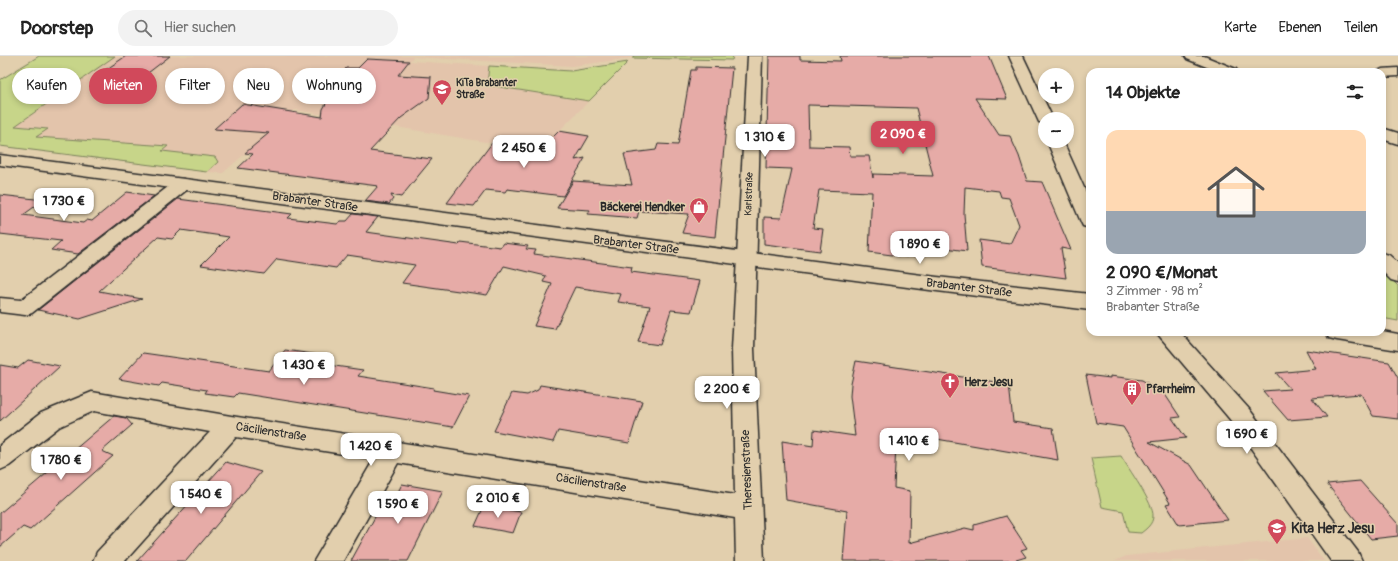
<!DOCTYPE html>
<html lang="de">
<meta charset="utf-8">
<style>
body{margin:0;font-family:Pangolin,sans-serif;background:#f2f2f2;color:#222;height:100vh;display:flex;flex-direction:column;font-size:15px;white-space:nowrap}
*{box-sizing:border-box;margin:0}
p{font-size:13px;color:#767676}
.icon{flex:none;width:22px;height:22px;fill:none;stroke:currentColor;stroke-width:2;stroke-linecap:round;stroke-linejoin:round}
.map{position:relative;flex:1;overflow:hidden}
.drawer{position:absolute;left:1086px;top:12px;width:300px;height:268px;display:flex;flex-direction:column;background:#fff;border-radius:12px;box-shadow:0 2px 6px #0003}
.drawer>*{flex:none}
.hud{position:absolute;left:12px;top:12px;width:380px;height:36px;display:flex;gap:8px}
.fabs{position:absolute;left:1038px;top:12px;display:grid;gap:8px}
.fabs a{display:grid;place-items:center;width:36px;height:36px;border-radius:50%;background:#fff;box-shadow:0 2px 6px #0003;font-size:20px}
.price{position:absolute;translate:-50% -34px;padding:0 9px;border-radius:8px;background:#fff;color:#222;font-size:13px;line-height:26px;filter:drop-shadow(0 1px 2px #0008)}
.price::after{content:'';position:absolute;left:50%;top:24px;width:12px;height:9px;margin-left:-6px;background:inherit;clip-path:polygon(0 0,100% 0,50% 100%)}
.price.on{background:#d1495b;color:#fff}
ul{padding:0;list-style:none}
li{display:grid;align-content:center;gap:8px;height:212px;padding:0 20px}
li span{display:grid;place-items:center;height:124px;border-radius:12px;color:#555}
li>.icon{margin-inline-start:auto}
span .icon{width:72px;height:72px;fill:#fffc;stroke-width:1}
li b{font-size:17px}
h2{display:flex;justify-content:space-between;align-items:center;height:48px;padding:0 20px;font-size:17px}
.pill{padding:0 14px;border-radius:18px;background:#fff;box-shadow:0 2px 6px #0003;font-size:14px;line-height:36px}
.pill.on{background:#d1495b;color:#fff}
header{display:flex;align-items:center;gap:24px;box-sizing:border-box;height:56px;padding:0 20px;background:#fff;border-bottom:1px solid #e0e0e0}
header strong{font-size:19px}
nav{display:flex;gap:22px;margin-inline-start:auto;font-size:14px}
.search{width:280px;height:36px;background:#f2f2f2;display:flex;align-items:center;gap:10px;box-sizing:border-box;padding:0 14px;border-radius:22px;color:#767676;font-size:15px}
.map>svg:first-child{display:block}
.built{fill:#e3c4ab}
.green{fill:#c7d589;stroke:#79805a}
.building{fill:#e6aba7;stroke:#2b2b2b;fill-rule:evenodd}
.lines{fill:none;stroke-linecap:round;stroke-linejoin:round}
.minor-casing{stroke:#2b2b2b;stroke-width:3}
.secondary-casing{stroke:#2b2b2b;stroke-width:3}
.minor{fill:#e2cfad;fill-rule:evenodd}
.secondary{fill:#e2cfad;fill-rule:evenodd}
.labels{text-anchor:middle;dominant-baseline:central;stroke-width:3;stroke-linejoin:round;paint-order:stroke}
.far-poi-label{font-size:10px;font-weight:bold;fill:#2b2b2b;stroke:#e2cfad;text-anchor:start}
.far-street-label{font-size:10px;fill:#2b2b2b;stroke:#e2cfad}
.street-label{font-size:12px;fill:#2b2b2b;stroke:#e2cfad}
.poi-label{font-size:12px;font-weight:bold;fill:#2b2b2b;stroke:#e2cfad;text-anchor:start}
.near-poi-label{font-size:14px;font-weight:bold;fill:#2b2b2b;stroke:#e2cfad;text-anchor:start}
</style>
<header>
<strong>Doorstep</strong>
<div class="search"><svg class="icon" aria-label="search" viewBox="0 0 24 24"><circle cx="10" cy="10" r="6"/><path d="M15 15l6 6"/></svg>Hier suchen</div>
<nav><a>Karte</a><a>Ebenen</a><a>Teilen</a></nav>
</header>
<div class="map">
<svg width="1398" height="505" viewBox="0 0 1398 505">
<rect width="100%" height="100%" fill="#e2cfad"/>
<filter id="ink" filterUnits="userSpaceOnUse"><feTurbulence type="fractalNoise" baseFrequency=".025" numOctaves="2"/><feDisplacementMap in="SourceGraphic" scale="8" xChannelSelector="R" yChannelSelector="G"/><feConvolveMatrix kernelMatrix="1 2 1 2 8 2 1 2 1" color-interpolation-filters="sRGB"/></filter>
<g filter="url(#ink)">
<path class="built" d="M115,0H634L632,2L572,10L413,1L410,5L489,10L487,29L589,45L539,95L295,54L223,117L207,116L218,106L161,95L167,90L36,81L47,73L14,70Z
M1307,482L1324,505H1115L1126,500Z"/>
<path class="green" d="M39,0H115L15,70L48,73L36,81L168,90L162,95L215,101L218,106L207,116L0,90V24Z
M634,0H733L732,4L632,2Z
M628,6L589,45L487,29L489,10L571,15Z
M1382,214L1398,230V265L1382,262Z
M1121,400C1128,412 1154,448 1153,460C1153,468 1146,473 1141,477L1128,476L1123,455L1102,451L1091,402Z"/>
<path class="building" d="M126,0H170L144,20L101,17Z
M769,0H800V4L841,5L840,0H989L1007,43L975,42L999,79L1010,80L1019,100L1027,125L1042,126L1071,194L1061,192L1066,222L982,211L979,184L1010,188L1019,169L1009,142L1001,141L999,135L965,131L964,158L967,195L917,188V200L907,199V201L869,196L872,136L819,134L813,172L823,173L820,195L764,188V161L781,162L792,113L766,112ZM808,49L916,52L933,120L873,118V122L869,100H850L849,91L809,90Z
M367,3L409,5L398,19L431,21L429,42L401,62L370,95L432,103L401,141L391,139L393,143L389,148L365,145L378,130L238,112L253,98L245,97L269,77L214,73L242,48L322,61L323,53L346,12H358Z
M696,11L732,12L715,181L682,177L689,158L639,155L637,162L588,158L590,154L557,152L573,125L632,129L624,98L656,94L658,88L678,89L691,14H696Z
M559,75L589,80L575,104L585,102L563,140L507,133L505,136L486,134L474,150L447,147L492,87L539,95Z
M127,136L154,140L78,198L51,194L61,185L0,178V139L44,144L23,159L83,167L87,164L92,165Z
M178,143L292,158L288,162L337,168L341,165H347L353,158L378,161L366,176L459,189L460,186L500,191L503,187L528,190L526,193L536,194L534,198L632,211L631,216L700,225L691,256L671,254L660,289L638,286L650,250L618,246L621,238L575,231L555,273L534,270L552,228L543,226L546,220L504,210L487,239L402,227L415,209L347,199L336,212L277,203L264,218L201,209L229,181L181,174L172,183L158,181L99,235L142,243L80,263L38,254Z
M285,294L320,299L314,307L363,314L358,320L434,332L433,334L469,340L453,371L238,337L234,341L205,337L207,334L162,327L159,330L119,323L143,297L269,315Z
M1306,294L1389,306L1398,322V363L1373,360L1361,338L1312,342L1327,361L1288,364L1263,335L1290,333L1276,317L1316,313Z
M28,304L60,310L0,365V309L18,312Z
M856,305L1009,328L1013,366L1053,372L1058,404L902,377V388L896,387L894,432L910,435L909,487L965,472L974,474V469L1006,460L1027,492L1021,494L1026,501L1013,505H843L847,455L786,444L782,385L813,390L814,374L855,380L850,340L851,328Z
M1086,319L1110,322V320L1142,324L1164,337L1180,361L1172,362L1186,382L1149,386L1191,409L1228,464L1179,469L1166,448L1170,447L1123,371L1096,367Z
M540,329L642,345L629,387L558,375L553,386L494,375L512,337L527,339L538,334Z
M114,360L126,362L132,369L102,395L113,400L30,474L23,471L0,491V457Z
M226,406L261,416L186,505H137Z
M1360,425L1398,468V480L1371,483L1327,428Z
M402,428L443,435L408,505H351L388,437L397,438Z
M484,450L521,456L513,477L475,470Z"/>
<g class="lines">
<defs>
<path id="minor" d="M748,0H762L754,293L764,505H736L735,462L398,407L343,505H314L374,403L236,381L125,505H93L97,496L210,376L94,355L59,371L9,410L0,414V389L41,357L92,336L231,360L735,439L732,293Z
M1009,0H1023L1053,63H1045V68L1039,66Z
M1185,0H1204L1236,13L1238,16H1219L1187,3Z
M1398,12V20L1382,21V16H1376L1382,13Z
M1382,72L1398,77V88L1382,83Z
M1047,85H1063L1090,145V172L1083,170L1081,166Z
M183,123L189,124L192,128L189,132L32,257L25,259L0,256V242L21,244L177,124Z
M1382,197L1389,199L1398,207V226L1391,224L1382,215Z
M1156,276H1180L1249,353L1358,496L1362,505H1331L1233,367Z"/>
<path id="secondary" d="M0,99L937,221L1090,238V254L937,235L0,109Z
M1382,275L1398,278V294L1337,284L1329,282L1326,276Z"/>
</defs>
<use href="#minor" class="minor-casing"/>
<use href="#secondary" class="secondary-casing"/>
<use href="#minor" class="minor"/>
<use href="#secondary" class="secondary"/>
</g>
</g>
<defs>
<symbol id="school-pin" viewBox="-11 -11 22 30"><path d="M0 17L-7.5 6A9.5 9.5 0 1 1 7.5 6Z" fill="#d1495b" stroke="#e2cfad"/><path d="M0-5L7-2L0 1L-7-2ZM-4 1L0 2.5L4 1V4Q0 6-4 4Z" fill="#fff"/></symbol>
<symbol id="shop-pin" viewBox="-11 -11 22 30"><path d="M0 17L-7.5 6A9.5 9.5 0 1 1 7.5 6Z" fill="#d1495b" stroke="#e2cfad"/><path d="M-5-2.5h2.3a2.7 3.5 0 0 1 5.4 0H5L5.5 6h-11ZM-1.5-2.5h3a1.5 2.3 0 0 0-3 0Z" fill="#fff"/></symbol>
<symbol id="church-pin" viewBox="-11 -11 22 30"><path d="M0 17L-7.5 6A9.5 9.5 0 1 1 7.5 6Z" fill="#d1495b" stroke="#e2cfad"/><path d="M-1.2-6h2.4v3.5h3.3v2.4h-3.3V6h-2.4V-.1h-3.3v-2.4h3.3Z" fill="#fff"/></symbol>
<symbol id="building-pin" viewBox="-11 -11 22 30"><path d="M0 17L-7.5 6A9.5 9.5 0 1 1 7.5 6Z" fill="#d1495b" stroke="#e2cfad"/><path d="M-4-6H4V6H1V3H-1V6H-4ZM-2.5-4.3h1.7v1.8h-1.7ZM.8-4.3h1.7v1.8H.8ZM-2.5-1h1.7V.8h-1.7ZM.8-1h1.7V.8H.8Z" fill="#fff"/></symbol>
</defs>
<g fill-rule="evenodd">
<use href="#school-pin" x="431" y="22" width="22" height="30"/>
<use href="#shop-pin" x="688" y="140" width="22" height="30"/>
<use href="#church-pin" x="939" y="315" width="22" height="30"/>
<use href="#building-pin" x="1121" y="322" width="22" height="30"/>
<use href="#school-pin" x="1266" y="461" width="22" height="30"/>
</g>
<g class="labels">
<g class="far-poi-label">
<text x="456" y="27">KiTa Brabanter<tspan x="456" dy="12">Straße</tspan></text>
</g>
<g class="far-street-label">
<text transform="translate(749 138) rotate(-88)">Karlstraße</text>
</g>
<g class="street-label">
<text transform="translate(315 146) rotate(8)">Brabanter Straße</text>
<text transform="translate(636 189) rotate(7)">Brabanter Straße</text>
<text transform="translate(969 232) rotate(7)">Brabanter Straße</text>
<text transform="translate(271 376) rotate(9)">Cäcilienstraße</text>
<text transform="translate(747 414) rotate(-92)">Theresienstraße</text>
<text transform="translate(591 427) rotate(9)">Cäcilienstraße</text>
</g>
<g class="poi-label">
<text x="685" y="151" text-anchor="end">Bäckerei Hendker</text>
<text x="964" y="326">Herz Jesu</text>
<text x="1146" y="333">Pfarrheim</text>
</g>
<g class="near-poi-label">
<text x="1291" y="472">Kita Herz Jesu</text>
</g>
</g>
</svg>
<div class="fabs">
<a>+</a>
<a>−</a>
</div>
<b class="price on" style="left:903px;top:99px">2 090 €</b>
<b class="price" style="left:765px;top:102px">1 310 €</b>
<b class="price" style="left:524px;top:113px">2 450 €</b>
<b class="price" style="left:64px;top:166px">1 730 €</b>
<b class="price" style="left:920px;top:209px">1 890 €</b>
<b class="price" style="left:304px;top:330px">1 430 €</b>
<b class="price" style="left:727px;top:354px">2 200 €</b>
<b class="price" style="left:1247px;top:399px">1 690 €</b>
<b class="price" style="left:909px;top:406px">1 410 €</b>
<b class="price" style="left:371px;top:411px">1 420 €</b>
<b class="price" style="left:61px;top:425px">1 780 €</b>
<b class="price" style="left:201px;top:459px">1 540 €</b>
<b class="price" style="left:498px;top:463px">2 010 €</b>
<b class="price" style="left:398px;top:469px">1 590 €</b>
<div class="hud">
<a class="pill">Kaufen</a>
<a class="pill on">Mieten</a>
<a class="pill">Filter</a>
<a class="pill">Neu</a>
<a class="pill">Wohnung</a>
</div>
<section class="drawer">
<h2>14 Objekte<svg class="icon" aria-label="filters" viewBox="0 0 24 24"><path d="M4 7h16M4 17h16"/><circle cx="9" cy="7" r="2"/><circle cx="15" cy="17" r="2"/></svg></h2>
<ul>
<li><span style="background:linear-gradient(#ffd9b3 65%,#9aa5b1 0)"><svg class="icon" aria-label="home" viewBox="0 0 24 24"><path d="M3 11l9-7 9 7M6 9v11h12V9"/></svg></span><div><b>2 090 €/Monat</b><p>3 Zimmer · 98 m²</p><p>Brabanter Straße</p></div></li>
</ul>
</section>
</div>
